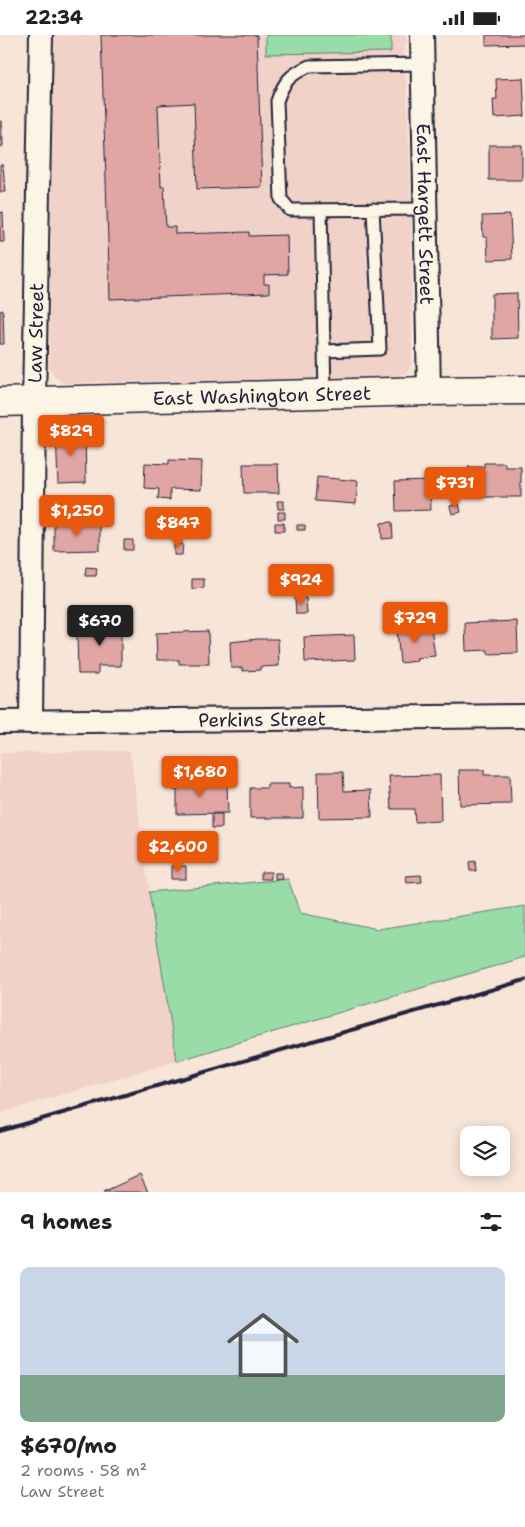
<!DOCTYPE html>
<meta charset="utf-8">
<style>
body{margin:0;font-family:"Shantell Sans",sans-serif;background:#f2f2f2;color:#222;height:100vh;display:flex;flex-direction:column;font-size:19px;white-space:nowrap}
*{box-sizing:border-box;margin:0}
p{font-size:16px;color:#767676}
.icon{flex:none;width:28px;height:28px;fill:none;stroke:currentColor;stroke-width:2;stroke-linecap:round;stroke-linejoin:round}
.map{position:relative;height:1157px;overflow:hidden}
.panel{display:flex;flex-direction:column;background:#fff;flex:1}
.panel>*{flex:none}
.fabs{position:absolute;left:460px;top:1091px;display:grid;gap:10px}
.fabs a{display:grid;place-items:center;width:50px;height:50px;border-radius:10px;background:#fff;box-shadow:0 2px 12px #0003;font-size:25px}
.price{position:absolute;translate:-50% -42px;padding:0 11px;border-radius:5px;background:#ea580c;color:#fff;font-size:16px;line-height:32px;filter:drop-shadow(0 1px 2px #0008)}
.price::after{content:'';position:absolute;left:50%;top:30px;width:15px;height:11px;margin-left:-8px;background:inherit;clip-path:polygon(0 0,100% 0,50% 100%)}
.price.on{background:#222;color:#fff}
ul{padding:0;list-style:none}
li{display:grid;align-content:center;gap:10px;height:265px;padding:0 20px}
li+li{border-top:1px solid #e0e0e0}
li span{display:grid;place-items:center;height:155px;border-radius:10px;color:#555}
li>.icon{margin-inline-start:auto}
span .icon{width:90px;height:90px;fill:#fffc;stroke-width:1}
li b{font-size:21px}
h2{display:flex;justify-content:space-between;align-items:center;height:60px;padding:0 20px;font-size:21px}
.status{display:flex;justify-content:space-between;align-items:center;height:35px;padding:0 25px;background:#fff;direction:ltr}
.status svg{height:14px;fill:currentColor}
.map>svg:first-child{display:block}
.built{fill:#f0d2c8}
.green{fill:#99dca8;stroke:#5e7f72}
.building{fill:#e1a6a4;stroke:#22223b}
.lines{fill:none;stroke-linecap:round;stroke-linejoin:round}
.lane-casing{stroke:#22223b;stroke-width:15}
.street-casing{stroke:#22223b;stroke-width:26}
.secondary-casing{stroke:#22223b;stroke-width:31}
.lane{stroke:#fcf5e5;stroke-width:11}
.street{stroke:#fcf5e5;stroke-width:22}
.secondary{stroke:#fcf5e5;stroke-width:28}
.rail{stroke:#22223b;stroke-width:4}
.labels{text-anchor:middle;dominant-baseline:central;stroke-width:4;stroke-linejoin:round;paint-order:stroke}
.street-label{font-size:19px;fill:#22223b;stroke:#fcf5e5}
</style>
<div class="status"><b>22:34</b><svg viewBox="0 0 49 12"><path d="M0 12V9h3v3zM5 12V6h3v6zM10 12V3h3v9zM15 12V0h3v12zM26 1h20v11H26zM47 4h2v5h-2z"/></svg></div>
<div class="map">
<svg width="525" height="1157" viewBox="0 0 525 1157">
<rect width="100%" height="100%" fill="#f7e5d8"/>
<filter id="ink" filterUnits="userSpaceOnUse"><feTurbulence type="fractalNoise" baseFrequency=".02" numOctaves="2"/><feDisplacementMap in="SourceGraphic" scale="10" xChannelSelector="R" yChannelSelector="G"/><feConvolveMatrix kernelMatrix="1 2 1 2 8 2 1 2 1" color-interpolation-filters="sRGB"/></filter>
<g filter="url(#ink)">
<path class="built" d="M54,0H406L407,7L403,16L405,44L407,49L411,174L412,329L407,338L395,343L64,348L56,343L49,333Z
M130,716L149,857L177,1026L0,1078V718Z"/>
<path class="green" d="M266,0H391V17L266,19Z
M288,844L300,878L378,894L525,871V922L177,1026L149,857Z"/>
<path class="building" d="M101,0H257L262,152L197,154L194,68L158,70L161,152L164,151L166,192H175V199L249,197V201L287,200L288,239L264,240V249H269V258L110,264Z
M486,0H525V9L486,10Z
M523,43L525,81L494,83L493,64H497L496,44Z
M0,86H2L3,111L0,112Z
M489,110H522V145H489Z
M0,130H3L5,157H0Z
M3,177L4,207H0V178Z
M510,180L512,224L488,225L487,202H483L482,181Z
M517,258L518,303L492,304V259Z
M3,275L4,309H0V276Z
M85,397L86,447L58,448L56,398Z
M169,425L202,426L201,455L170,454V465L158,464L159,454L144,453L145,428L169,429Z
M484,428H505V432H521V462H469L468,432H484Z
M243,429H278L279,458H244Z
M317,442L358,446L356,469L315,466Z
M430,445L431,475L396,476L395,446Z
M277,466H284V474H278Z
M459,469L461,477L452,479L450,471Z
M278,477H285V484H278Z
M392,487L393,503L382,504L381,488Z
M54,488H100V515L54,516Z
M275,488H284V496H275Z
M297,490H305V495H297Z
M124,505H133V515H124Z
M174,509H183L182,520H174Z
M86,532L97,533L96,541H85Z
M192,544H204V553L192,554Z
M295,563H306L307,579H296Z
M95,585H121V631H98V639H78L77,599H92V590H95Z
M517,586L518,618L488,619V615L466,616L465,588Z
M431,592L435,621L416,623L417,626L400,628L397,596Z
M208,596L209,629H179V625H157L156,598Z
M354,600L355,625L305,627L304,602Z
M258,604H278L279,631L260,632V635L243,636V633H231L230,607Z
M459,735H484V740H510L511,769L460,770Z
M318,737H343L344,756L371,755L372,782L319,783Z
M440,740L441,786L415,787L414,774H391L389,741Z
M191,741V751L227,750L228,778L177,779V755H173V742Z
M267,749H289V753L303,752V783H250V753H267Z
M212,779H222V793H212Z
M475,826L476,836H470L469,827Z
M171,831H186V844H171Z
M261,837H271V844H261Z
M275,838H282L283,844L275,845Z
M421,840L422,847L407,848L406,841Z
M140,1140L148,1157H103Z"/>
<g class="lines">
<defs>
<path id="lane" d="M423,29L309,31C290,40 284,46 277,66L281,164L290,175L426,174
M321,175L325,359
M324,316L380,314L373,174"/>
<g id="street">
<path id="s1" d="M422,0L429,356"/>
<path id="s2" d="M0,687L525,681"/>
<path id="s3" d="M31,687L34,367L41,0"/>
</g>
<g id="secondary">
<path id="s4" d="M0,367L429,356L525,355"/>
</g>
</defs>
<use href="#lane" class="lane-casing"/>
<use href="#street" class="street-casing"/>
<use href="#secondary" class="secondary-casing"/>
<use href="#lane" class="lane"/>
<use href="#street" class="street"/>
<use href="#secondary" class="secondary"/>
<path class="rail" d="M0,1096L525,945"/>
</g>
</g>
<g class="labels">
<g class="street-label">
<text stroke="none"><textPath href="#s1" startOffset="179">East Hargett Street</textPath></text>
<text stroke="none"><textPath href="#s3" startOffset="389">Law Street</textPath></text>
<text stroke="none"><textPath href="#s4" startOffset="262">East Washington Street</textPath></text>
<text stroke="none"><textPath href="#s2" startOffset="262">Perkins Street</textPath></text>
</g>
</g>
</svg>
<div class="fabs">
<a><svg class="icon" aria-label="layers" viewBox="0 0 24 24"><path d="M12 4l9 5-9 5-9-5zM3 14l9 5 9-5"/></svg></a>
</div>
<b class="price" style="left:71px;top:422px">$829</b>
<b class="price" style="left:455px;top:474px">$731</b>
<b class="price" style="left:77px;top:502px">$1,250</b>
<b class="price" style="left:178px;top:514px">$847</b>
<b class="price" style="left:301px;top:571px">$924</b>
<b class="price" style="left:415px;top:609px">$729</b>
<b class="price on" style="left:100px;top:612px">$670</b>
<b class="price" style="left:200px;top:763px">$1,680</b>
<b class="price" style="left:178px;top:838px">$2,600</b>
</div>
<section class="panel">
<h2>9 homes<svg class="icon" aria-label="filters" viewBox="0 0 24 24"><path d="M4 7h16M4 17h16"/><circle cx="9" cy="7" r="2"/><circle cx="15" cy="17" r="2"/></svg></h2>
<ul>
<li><span style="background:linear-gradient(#c9d6e8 70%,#7fa58c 0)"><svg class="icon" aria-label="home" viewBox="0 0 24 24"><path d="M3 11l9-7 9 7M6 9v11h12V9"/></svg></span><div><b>$670/mo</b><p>2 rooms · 58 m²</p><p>Law Street</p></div></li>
</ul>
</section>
